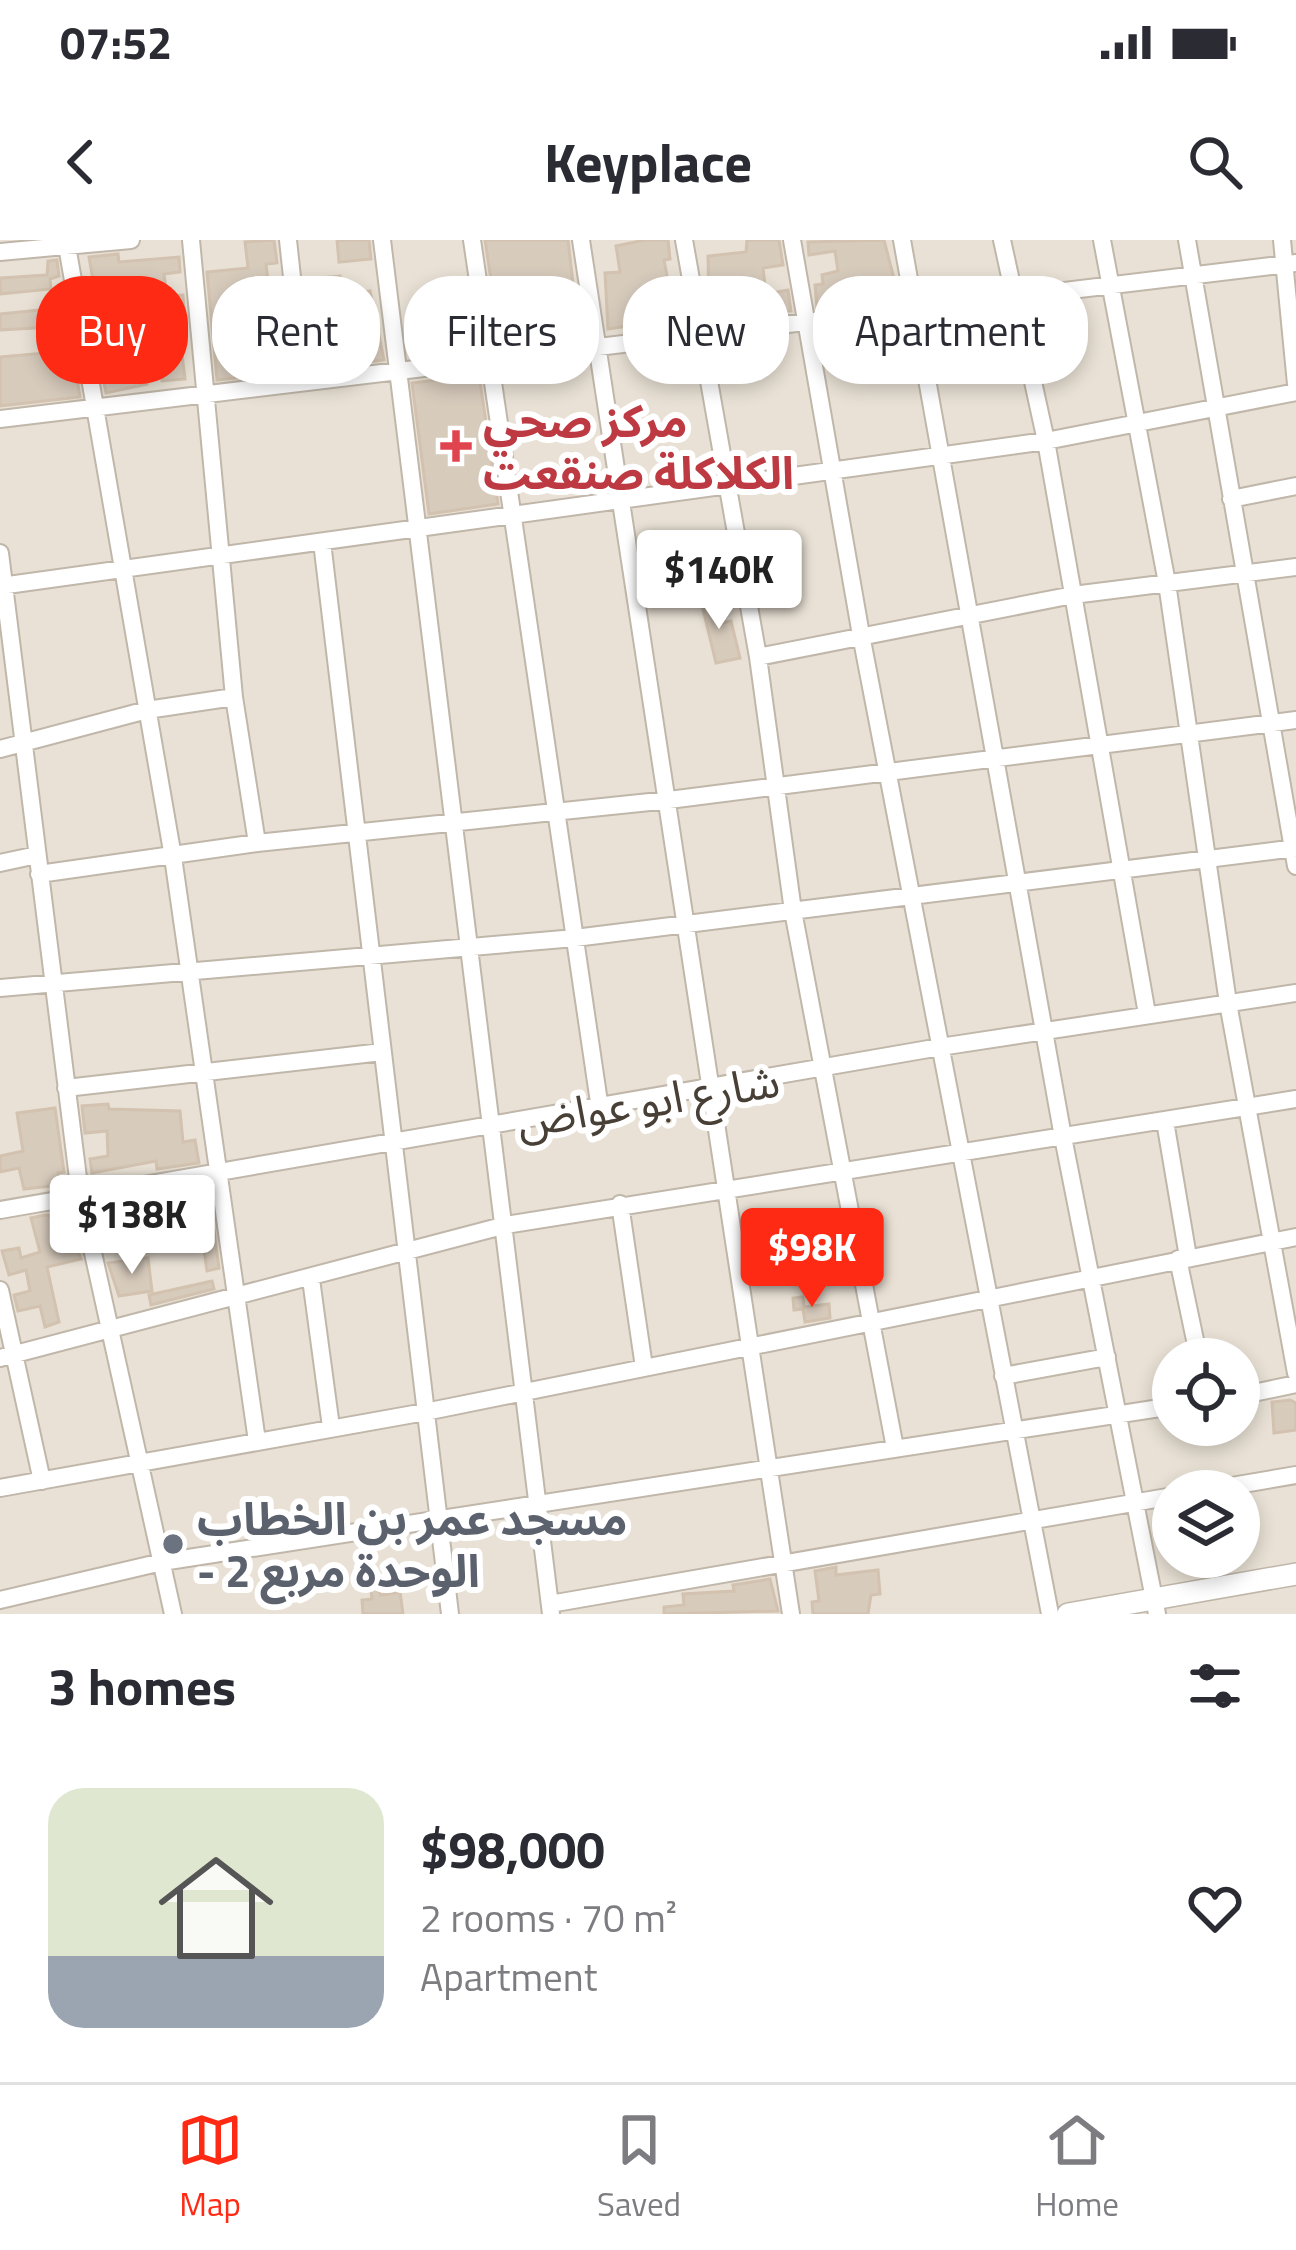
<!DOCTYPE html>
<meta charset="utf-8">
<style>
body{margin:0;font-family:"Titillium Web","Noto Sans Arabic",sans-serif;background:#f7f7f7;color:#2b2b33;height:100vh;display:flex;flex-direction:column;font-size:45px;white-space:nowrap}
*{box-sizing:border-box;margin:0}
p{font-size:39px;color:#7c7c81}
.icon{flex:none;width:66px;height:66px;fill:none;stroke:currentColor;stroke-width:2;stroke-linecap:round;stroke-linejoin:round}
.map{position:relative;height:1374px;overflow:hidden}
.drawer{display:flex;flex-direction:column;background:#fff;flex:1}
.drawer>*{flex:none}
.guide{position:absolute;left:36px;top:36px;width:1224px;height:108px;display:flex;gap:24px}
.fabs{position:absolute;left:1152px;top:1098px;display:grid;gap:24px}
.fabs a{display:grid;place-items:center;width:108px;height:108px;border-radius:50%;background:#fff;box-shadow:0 6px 18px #0003;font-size:60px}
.price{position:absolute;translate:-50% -102px;padding:0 27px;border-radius:12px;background:#fff;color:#222;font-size:39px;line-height:78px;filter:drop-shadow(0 3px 6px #0008)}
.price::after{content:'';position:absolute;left:50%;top:72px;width:36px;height:27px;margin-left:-18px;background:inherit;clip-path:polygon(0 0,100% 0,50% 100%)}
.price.current{background:#ff2a14;color:#fff}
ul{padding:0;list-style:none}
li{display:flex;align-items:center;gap:36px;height:300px;padding:0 48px}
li+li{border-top:3px solid #e1e1e2}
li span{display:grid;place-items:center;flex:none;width:336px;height:240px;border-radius:36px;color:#555}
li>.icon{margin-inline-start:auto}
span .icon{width:144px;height:144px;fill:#fffc;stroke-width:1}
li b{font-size:51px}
h2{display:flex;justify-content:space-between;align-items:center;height:144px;padding:0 48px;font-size:51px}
.pill{padding:0 42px;border-radius:48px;background:#fff;box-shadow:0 6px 18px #0003;font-size:42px;line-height:108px}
.pill.current{background:#ff2a14;color:#fff}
.status{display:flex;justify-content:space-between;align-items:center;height:84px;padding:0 60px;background:#fff;direction:ltr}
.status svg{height:33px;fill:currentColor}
header{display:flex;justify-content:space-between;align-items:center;height:156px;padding:0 48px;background:#fff;font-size:54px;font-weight:700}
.tabs{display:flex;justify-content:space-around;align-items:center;height:168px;border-top:3px solid #e1e1e2;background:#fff;font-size:33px;color:#7c7c81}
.tabs a{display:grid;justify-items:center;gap:6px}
.tabs .current{color:#ff2a14}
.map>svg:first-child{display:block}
.residential{fill:#e9e1d5;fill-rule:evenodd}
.building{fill:#d7cbbc;stroke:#d2c2af;stroke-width:3}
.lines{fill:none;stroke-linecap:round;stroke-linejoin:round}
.minor-casing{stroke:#c0b7aa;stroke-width:20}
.tertiary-casing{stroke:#c0b7aa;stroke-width:24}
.minor{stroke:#fff;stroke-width:16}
.tertiary{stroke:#fff;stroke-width:21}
.health-dot{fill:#e0444e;stroke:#fff;stroke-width:4.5}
.worship-dot{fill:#6b7280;stroke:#fff;stroke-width:4.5}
.labels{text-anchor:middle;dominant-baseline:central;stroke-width:12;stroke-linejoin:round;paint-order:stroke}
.health-label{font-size:45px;font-weight:bold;fill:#be3a42;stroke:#fff;text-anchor:start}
.street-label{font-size:45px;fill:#484036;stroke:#fff}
.worship-label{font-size:45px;font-weight:bold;fill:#5b616d;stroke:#fff;text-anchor:start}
</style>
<div class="status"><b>07:52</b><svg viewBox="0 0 49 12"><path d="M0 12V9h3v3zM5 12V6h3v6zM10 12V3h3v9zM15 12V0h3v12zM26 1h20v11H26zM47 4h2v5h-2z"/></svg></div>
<header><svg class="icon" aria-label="back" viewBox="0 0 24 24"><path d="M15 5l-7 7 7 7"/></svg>Keyplace<svg class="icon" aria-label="search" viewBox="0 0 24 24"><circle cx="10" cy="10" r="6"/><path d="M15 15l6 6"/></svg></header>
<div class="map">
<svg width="1296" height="1374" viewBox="0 0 1296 1374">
<rect width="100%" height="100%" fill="#f4f0e8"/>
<path class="residential" d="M0,0H1296V1374H0ZM1173,1119H1239V1185H1173ZM1173,1251H1239V1317H1173Z"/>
<path class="building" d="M274,0L277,23L266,24L272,76L283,74L287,111L252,115L254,136L217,140L207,32L248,28L245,2Z
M337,0H369L371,19L339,22Z
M485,0H568L579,96L563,98L559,71L533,77L535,95L500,100Z
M645,0H668L670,19L664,20L675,79L608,89L605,33L620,32L616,6Z
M747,0H779L783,25L763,28L766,54L788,50L791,71L752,74L751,63L709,69L708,16L746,12Z
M884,0L899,58L817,68L815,45L823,44L822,35L838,31L835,11L809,15L808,2Z
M118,14L119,22L179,17L180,32L164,34L167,57L183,55L184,69L166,71L169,92L179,91L185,139L162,141L156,83L144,84L136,89V99L147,144L106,153L101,127L124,124L118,91L96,96L93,82L100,81L89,17Z
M57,20L59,36L50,39L51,49L0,54V38L47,35L48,21Z
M340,36L342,54L370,51L384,120L351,124L350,115L313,114L305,39Z
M50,69L52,87L0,90V74Z
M70,97L80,157L0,166V117L57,112L56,99Z
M479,135L498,264L429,274L412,143Z
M715,354L722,383L731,381L740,418L716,423L700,357Z
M108,864L109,869L180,871L183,902L195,900L199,923L157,929L156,921L92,933L90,919L108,916L107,891L85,893L82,866Z
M55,868L64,932L58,933L60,945L24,949L19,928L0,932V916L23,911L17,873Z
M208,947L219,1028L207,1031L195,949Z
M45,975L65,977L81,1019L47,1027L59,1082L45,1087L40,1066L18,1071L14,1055L30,1051L26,1030L9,1035L2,1011L19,1008L21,1018L40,1012L31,978Z
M148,1018L152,1051L119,1056L108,1023Z
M212,1041L214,1049L151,1065L149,1055Z
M803,1057L804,1067L829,1064L830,1078L805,1082L803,1069L794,1070L793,1058Z
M1290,1160L1296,1163V1190L1274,1193L1272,1162Z
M836,1327V1335L878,1330L880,1354L871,1355L868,1374H813L812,1362L819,1361L815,1331Z
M369,1336L381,1355L400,1352L403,1374H363L362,1360L372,1359Z
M770,1339L778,1371L664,1374V1367L684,1365L683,1354L734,1351L733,1345Z"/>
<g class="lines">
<defs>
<path id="minor" d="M66,0L173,617L257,1201
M191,0L234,457L257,603
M288,0L303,139
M382,0L551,1374
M472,0L600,869
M581,0L791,1374
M684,0L758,417L793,671L895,1208
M792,0L861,395L1050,1374
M902,0L1063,897L1157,1374
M1002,0L1046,201L1147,774
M1102,0L1167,343L1228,763L1296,1133
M1187,0L1296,626
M1282,0L1296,144
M0,12L131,0
M0,179L1296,23
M1231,259L1296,246
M322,302L450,1374
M0,313L80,954L173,1374
M0,346L1046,201L1296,152
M758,417L1073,355L1296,327
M0,509L147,470L234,457
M0,623L37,615
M39,634L257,603L669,560L1296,480
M0,748L575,698L1296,608
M66,848L382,812
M1165,881L1188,1017
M620,964L644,1127
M0,970L940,807L1296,753
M1178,1019L1199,1119
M311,1039L331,1187
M0,1050L42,1241
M0,1118L506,985L1296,859
M1003,1136L1107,1117
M1239,1156L1296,1144
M0,1248L425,1172L1296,997
M1202,1251L1296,1235
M0,1360L162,1322L1173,1166
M550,1364L1173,1256"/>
<path id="tertiary" d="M1068,1374L1296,1334"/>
</defs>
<use href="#minor" class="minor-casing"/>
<use href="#tertiary" class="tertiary-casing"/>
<use href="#minor" class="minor"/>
<use href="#tertiary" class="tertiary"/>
</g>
<path class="health-dot" d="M450 188h12v12h12v12h-12v12h-12v-12h-12v-12h12z"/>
<circle class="worship-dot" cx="173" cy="1304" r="12"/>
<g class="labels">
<g class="health-label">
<text x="483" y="180">مركز صحي<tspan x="483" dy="52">الكلاكلة صنقعت</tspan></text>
</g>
<g class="street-label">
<text transform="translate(648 860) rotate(-9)">شارع ابو عواض</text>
</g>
<g class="worship-label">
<text x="197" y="1278">مسجد عمر بن الخطاب<tspan x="197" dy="52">- الوحدة مربع 2</tspan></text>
</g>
</g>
</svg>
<div class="fabs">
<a><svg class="icon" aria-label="locate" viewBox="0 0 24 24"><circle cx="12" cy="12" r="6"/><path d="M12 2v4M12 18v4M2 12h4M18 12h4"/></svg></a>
<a><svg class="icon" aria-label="layers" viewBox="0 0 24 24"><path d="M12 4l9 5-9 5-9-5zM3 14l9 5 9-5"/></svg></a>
</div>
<b class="price" style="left:719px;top:392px">$140K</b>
<b class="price" style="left:132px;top:1037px">$138K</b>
<b class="price current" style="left:812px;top:1070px">$98K</b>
<div class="guide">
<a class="pill current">Buy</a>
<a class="pill">Rent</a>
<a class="pill">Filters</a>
<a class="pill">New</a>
<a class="pill">Apartment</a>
</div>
</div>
<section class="drawer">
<h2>3 homes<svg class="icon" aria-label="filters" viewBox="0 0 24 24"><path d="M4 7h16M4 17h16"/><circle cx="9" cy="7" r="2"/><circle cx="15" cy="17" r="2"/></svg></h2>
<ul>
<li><span style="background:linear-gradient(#dfe7d0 70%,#9aa5b1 0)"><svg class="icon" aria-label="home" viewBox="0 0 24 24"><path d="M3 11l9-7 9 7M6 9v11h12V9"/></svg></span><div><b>$98,000</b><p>2 rooms · 70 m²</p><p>Apartment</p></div><svg class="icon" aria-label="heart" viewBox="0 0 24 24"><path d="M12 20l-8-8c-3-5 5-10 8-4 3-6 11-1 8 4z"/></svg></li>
</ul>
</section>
<nav class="tabs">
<a class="current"><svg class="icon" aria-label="map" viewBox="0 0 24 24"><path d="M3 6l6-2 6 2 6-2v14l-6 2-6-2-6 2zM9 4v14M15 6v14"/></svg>Map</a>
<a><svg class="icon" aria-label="saved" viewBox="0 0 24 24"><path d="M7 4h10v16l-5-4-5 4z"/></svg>Saved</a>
<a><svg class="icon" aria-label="home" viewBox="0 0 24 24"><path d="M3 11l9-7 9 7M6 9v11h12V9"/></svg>Home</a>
</nav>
